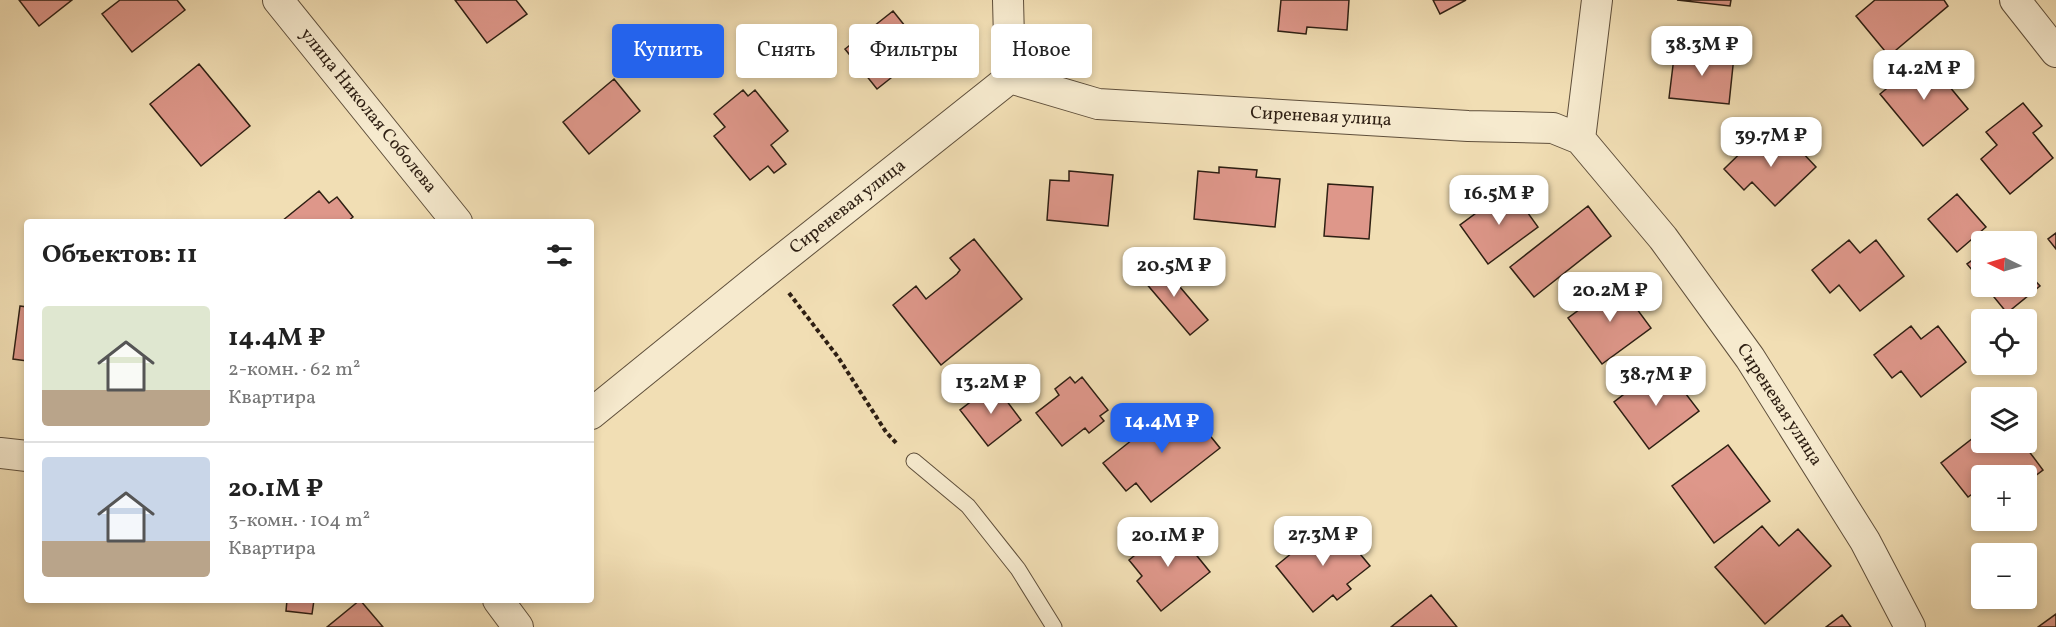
<!DOCTYPE html>
<html lang="ru">
<meta charset="utf-8">
<style>
body{margin:0;font-family:Vollkorn,serif;background:#f2f2f2;color:#222;height:100vh;display:flex;flex-direction:column;font-size:22px;white-space:nowrap}
*{box-sizing:border-box;margin:0}
p{font-size:20px;color:#767676}
.icon{flex:none;width:33px;height:33px;fill:none;stroke:currentColor;stroke-width:2;stroke-linecap:round;stroke-linejoin:round}
.map{position:relative;flex:1;overflow:hidden}
.sheet{position:absolute;left:24px;top:219px;width:570px;height:384px;display:flex;flex-direction:column;background:#fff;border-radius:6px;box-shadow:0 3px 9px #0003}
.sheet>*{flex:none}
.top-card{position:absolute;left:612px;top:24px;width:570px;height:54px;display:flex;gap:12px}
.needle{width:39px;rotate:275deg}
.tools{position:absolute;left:1971px;top:231px;display:grid;gap:12px}
.tools a{display:grid;place-items:center;width:66px;height:66px;border-radius:6px;background:#fff;box-shadow:0 3px 9px #0003;font-size:30px}
.price{position:absolute;translate:-50% -51px;padding:0 14px;border-radius:12px;background:#fff;color:#222;font-size:20px;line-height:39px;filter:drop-shadow(0 2px 3px #0008)}
.price::after{content:'';position:absolute;left:50%;top:36px;width:18px;height:14px;margin-left:-9px;background:inherit;clip-path:polygon(0 0,100% 0,50% 100%)}
.price.current{background:#2563eb;color:#fff}
ul{padding:0;list-style:none}
li{display:flex;align-items:center;gap:18px;height:150px;padding:0 18px}
li+li{border-top:2px solid #e0e0e0}
li span{display:grid;place-items:center;flex:none;width:168px;height:120px;border-radius:6px;color:#555}
li>.icon{margin-inline-start:auto}
span .icon{width:72px;height:72px;fill:#fffc;stroke-width:1}
li b{font-size:26px}
h2{display:flex;justify-content:space-between;align-items:center;height:72px;padding:0 18px;font-size:26px}
.chip{padding:0 21px;border-radius:6px;background:#fff;box-shadow:0 3px 9px #0003;font-size:21px;line-height:54px}
.chip.current{background:#2563eb;color:#fff}
.map>svg:first-child{display:block}
.building{fill:#de978a;stroke:#2e1f13;stroke-width:1.5}
.lines{fill:none;stroke-linecap:round;stroke-linejoin:round}
.lane-casing{stroke:#5f4f3b;stroke-width:17}
.street-casing{stroke:#5f4f3b;stroke-width:32}
.path{stroke:#2e1f13;stroke-width:4;stroke-dasharray:4.5 3;stroke-linecap:butt}
.lane{stroke:#f6eace;stroke-width:15}
.street{stroke:#f6eace;stroke-width:30}
.labels{text-anchor:middle;dominant-baseline:central;stroke-width:4.5;stroke-linejoin:round;paint-order:stroke}
.street-label{font-size:18px;fill:#2e1f13;stroke:#f6eace}
</style>
<div class="map">
<svg width="2056" height="627" viewBox="0 0 2056 627">
<rect width="100%" height="100%" fill="#f1deb4"/>
<filter id="stains"><feTurbulence type="fractalNoise" baseFrequency=".00333" numOctaves="4"/><feColorMatrix values="0 0 0 0 .2 0 0 0 0 .09 0 0 0 0 .02 0 0 0 .5 -.17"/></filter>
<radialGradient id="worn" r=".72"><stop offset=".6" stop-color="#630" stop-opacity="0"/><stop offset="1" stop-color="#630" stop-opacity=".3"/></radialGradient>
<path class="building" d="M19,0H72L39,26Z
M120,0H177L185,10L132,52L102,14Z
M455,0H516L527,14L487,43Z
M1281,0H1349L1347,30L1307,27L1306,34L1278,31Z
M1433,0H1466L1440,14Z
M1677,0H1731L1730,6Z
M1875,0H1944L1948,6L1889,56L1856,16Z
M893,11L925,51L877,89L845,49Z
M1675,49L1734,56L1729,104L1669,98Z
M1925,57L1968,109L1923,146L1880,94Z
M199,64L250,126L201,166L150,104Z
M614,79L640,111L589,154L563,122Z
M743,90L748,96L755,90L788,131L771,145L786,164L774,173L768,166L750,180L714,136L725,127L714,114Z
M2023,103L2042,126L2033,133L2053,158L2010,194L1981,159L1997,145L1986,132Z
M1785,134L1816,167L1775,206L1752,182L1744,190L1724,169L1758,136L1770,148Z
M1219,167L1257,170L1256,177L1280,179L1275,227L1194,219L1198,171L1219,173Z
M1069,171L1113,175L1108,226L1047,220L1050,180L1069,181Z
M1328,184L1373,187L1369,239L1324,236Z
M1510,188L1538,227L1488,264L1460,225Z
M319,191L329,203L337,197L353,217L347,222H283L282,221Z
M1957,194L1986,227L1957,252L1928,219Z
M1588,206L1611,236L1534,297L1510,267Z
M2056,233V249L2048,239Z
M974,239L1022,299L941,365L893,305L916,286L926,299L957,274L960,270L950,258Z
M1849,240L1860,253L1876,240L1904,276L1860,311L1839,285L1830,293L1812,270Z
M1982,253V282L1967,264Z
M1157,260L1208,320L1190,335L1139,275Z
M2026,271L2040,286L2007,313L1985,286H2026Z
M1617,282L1651,328L1602,364L1568,318Z
M20,306L27,307V361L13,359Z
M1911,326L1921,339L1938,326L1966,362L1921,397L1901,371L1892,378L1874,355Z
M1663,364L1699,411L1649,449L1614,402Z
M1070,377L1075,383L1082,377L1108,410L1100,416L1104,421L1089,433L1085,428L1062,446L1036,413L1059,395L1055,389Z
M994,384L1021,420L988,446L960,410Z
M1176,405L1193,426L1199,422L1220,448L1151,502L1136,483L1126,491L1103,463Z
M1982,431V442H2022L2043,470L2026,483V476H1982V487L1968,497L1941,463Z
M1728,445L1770,501L1714,543L1672,486Z
M1332,520L1370,566L1347,584L1351,589L1337,600L1333,595L1313,612L1276,566Z
M1172,525L1210,572L1161,611L1137,581L1142,576L1129,560Z
M1762,526L1779,546L1798,529L1831,566L1765,624L1715,567Z
M1431,595L1457,627H1391Z
M287,600H314L312,614L286,611Z
M360,600L383,627H327Z
M2056,614V627H2038Z
M1842,615L1851,627H1826Z"/>
<g class="lines">
<defs>
<path id="lane" d="M914,461L968,506L1018,569L1054,627"/>
<path id="street" d="M278,0L457,222
M1008,0L1010,78
M2015,0L2056,52
M1010,78L1098,104L1468,126L1553,128L1580,139L1663,238L1750,358L1865,541L1910,627
M1580,139L1597,0
M591,414L771,268L1010,78
M0,453L27,456
M498,600L518,627"/>
</defs>
<use href="#lane" class="lane-casing"/>
<use href="#street" class="street-casing"/>
<path class="path" d="M789,293L838,357L886,432L898,445"/>
<use href="#lane" class="lane"/>
<use href="#street" class="street"/>
</g>
<g class="labels">
<g class="street-label">
<text transform="translate(368 111) rotate(51)">улица Николая Соболева</text>
<text transform="translate(1321 117) rotate(3)">Сиреневая улица</text>
<text transform="translate(848 207) rotate(-38)">Сиреневая улица</text>
<text transform="translate(1779 405) rotate(57)">Сиреневая улица</text>
</g>
</g>
<rect width="100%" height="100%" filter="url(#stains)"/>
<rect width="100%" height="100%" fill="url(#worn)"/>
</svg>
<div class="tools">
<a><svg class="needle" viewBox="-14 -14 28 28"><path d="M0-13l5 13h-10z" fill="#e53935"/><path d="M0 13l5-13h-10z" fill="#767676"/></svg></a>
<a><svg class="icon" aria-label="locate" viewBox="0 0 24 24"><circle cx="12" cy="12" r="6"/><path d="M12 2v4M12 18v4M2 12h4M18 12h4"/></svg></a>
<a><svg class="icon" aria-label="layers" viewBox="0 0 24 24"><path d="M12 4l9 5-9 5-9-5zM3 14l9 5 9-5"/></svg></a>
<a>+</a>
<a>−</a>
</div>
<b class="price" style="left:1702px;top:77px">38.3M ₽</b>
<b class="price" style="left:1924px;top:101px">14.2M ₽</b>
<b class="price" style="left:1771px;top:168px">39.7M ₽</b>
<b class="price" style="left:1499px;top:226px">16.5M ₽</b>
<b class="price" style="left:1174px;top:298px">20.5M ₽</b>
<b class="price" style="left:1610px;top:323px">20.2M ₽</b>
<b class="price" style="left:1656px;top:407px">38.7M ₽</b>
<b class="price" style="left:991px;top:415px">13.2M ₽</b>
<b class="price current" style="left:1162px;top:454px">14.4M ₽</b>
<b class="price" style="left:1323px;top:567px">27.3M ₽</b>
<b class="price" style="left:1168px;top:568px">20.1M ₽</b>
<div class="top-card">
<a class="chip current">Купить</a>
<a class="chip">Снять</a>
<a class="chip">Фильтры</a>
<a class="chip">Новое</a>
</div>
<section class="sheet">
<h2>Объектов: 11<svg class="icon" aria-label="filters" viewBox="0 0 24 24"><path d="M4 7h16M4 17h16"/><circle cx="9" cy="7" r="2"/><circle cx="15" cy="17" r="2"/></svg></h2>
<ul>
<li><span style="background:linear-gradient(#dfe7d0 70%,#b9a48a 0)"><svg class="icon" aria-label="home" viewBox="0 0 24 24"><path d="M3 11l9-7 9 7M6 9v11h12V9"/></svg></span><div><b>14.4M ₽</b><p>2-комн. · 62 m²</p><p>Квартира</p></div></li>
<li><span style="background:linear-gradient(#c9d6e8 70%,#b9a48a 0)"><svg class="icon" aria-label="home" viewBox="0 0 24 24"><path d="M3 11l9-7 9 7M6 9v11h12V9"/></svg></span><div><b>20.1M ₽</b><p>3-комн. · 104 m²</p><p>Квартира</p></div></li>
</ul>
</section>
</div>
